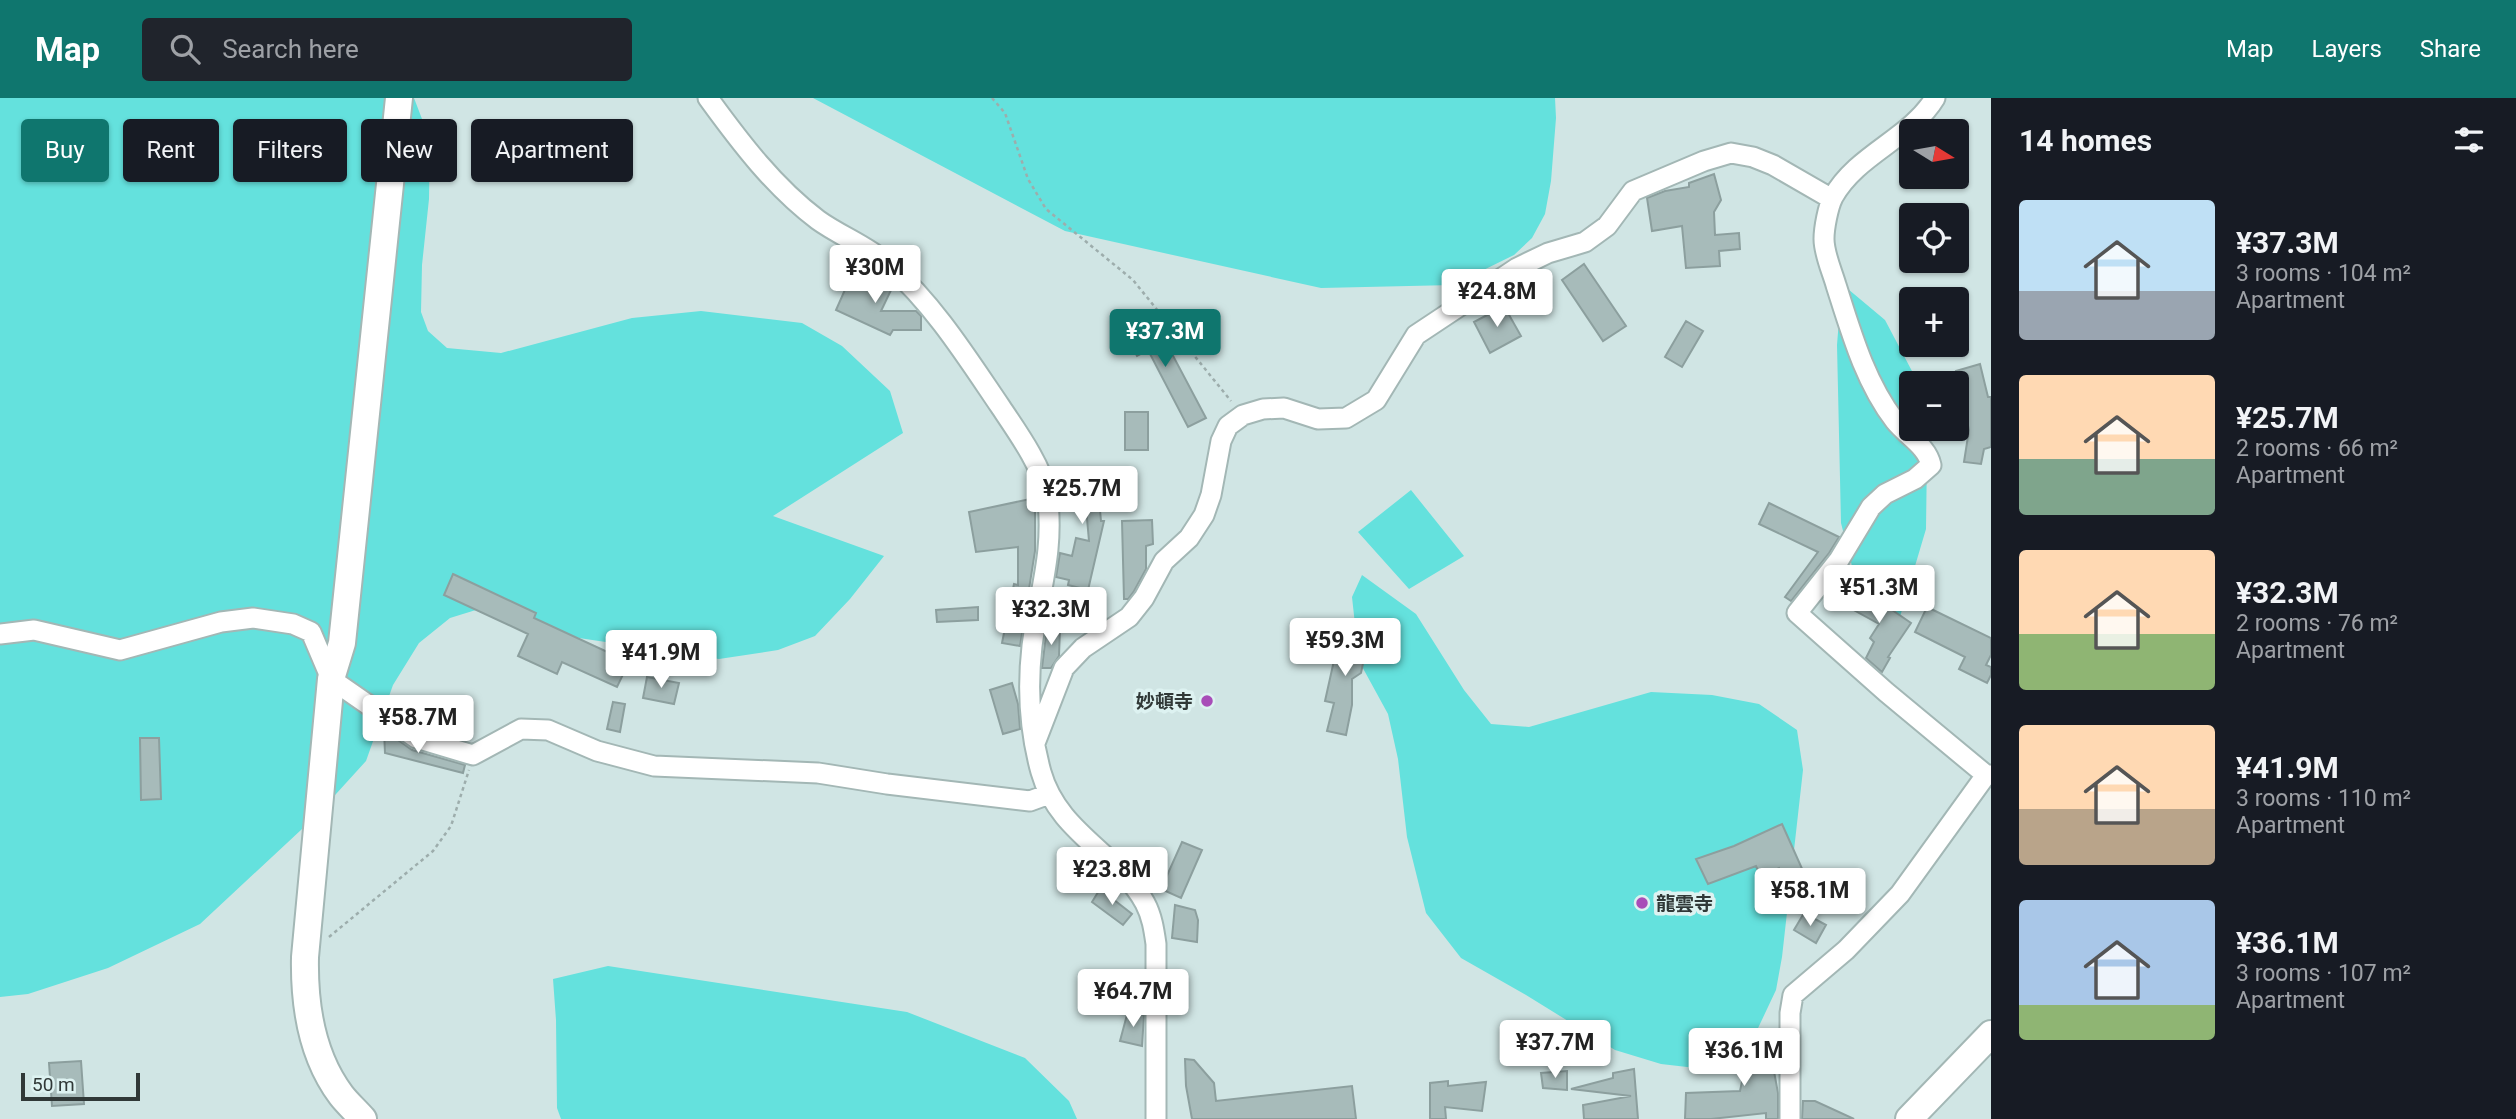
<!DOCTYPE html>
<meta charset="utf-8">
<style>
body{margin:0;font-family:Roboto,"Noto Sans JP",sans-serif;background:#20242c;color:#f1f3f6;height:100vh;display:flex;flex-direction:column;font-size:26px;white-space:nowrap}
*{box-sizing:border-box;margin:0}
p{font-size:23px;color:#9ea1a6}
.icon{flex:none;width:38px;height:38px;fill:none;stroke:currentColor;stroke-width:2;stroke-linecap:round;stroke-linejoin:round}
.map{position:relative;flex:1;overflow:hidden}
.details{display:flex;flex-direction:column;background:#171b24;width:525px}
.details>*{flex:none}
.banner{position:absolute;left:21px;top:21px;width:665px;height:63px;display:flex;gap:14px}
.needle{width:46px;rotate:101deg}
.tools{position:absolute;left:1899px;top:21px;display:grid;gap:14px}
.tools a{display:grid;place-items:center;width:70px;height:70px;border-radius:7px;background:#171b24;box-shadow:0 2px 5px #0004;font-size:35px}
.scale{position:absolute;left:21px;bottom:18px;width:119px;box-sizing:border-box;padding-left:7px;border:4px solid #303837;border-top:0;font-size:19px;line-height:24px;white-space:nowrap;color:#303837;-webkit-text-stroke:5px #ddf2f1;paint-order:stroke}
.price{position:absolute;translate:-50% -60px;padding:0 16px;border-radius:7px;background:#fff;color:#222;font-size:23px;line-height:46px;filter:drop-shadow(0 2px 4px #0008)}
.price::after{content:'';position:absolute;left:50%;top:42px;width:21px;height:16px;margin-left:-10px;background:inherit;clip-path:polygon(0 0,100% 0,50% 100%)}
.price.active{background:#0f766e;color:#fff}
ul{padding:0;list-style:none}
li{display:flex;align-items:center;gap:21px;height:175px;padding:0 28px}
li span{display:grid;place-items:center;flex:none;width:196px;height:140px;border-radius:7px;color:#555}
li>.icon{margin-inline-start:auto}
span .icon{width:84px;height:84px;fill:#fffc;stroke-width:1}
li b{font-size:30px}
h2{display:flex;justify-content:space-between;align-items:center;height:84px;padding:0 28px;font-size:30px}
.pill{padding:0 24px;border-radius:7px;background:#171b24;box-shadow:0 2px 5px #0004;font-size:24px;line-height:63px}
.pill.active{background:#0f766e;color:#fff}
header{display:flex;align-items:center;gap:42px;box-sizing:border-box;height:98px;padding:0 35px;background:#0f766e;color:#fff}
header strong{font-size:33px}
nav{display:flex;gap:38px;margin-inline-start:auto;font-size:24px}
.search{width:490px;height:63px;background:#20242c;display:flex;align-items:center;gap:18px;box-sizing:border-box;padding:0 24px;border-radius:7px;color:#9ea1a6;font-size:26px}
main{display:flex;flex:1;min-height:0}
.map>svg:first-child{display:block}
.green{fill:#64e1dd}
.building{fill:#a7bbba;stroke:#8c9f9e;stroke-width:2}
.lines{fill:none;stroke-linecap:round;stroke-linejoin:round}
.street-casing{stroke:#a3b7b5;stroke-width:23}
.secondary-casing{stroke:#a3b7b5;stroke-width:30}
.path{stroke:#9dadac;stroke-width:2.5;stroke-dasharray:3.5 3.5;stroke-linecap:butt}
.street{stroke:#fff;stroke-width:19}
.secondary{stroke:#fff;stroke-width:26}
.poi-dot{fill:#a84db8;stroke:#ddf2f1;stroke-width:2.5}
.labels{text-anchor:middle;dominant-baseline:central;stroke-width:7;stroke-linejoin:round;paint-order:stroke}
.poi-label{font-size:19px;font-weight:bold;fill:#303837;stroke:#ddf2f1;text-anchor:end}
</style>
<header>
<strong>Map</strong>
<div class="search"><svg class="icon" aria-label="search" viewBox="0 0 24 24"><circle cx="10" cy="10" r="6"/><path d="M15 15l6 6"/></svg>Search here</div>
<nav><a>Map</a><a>Layers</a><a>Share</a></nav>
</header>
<main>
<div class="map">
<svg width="1991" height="1021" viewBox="0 0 1991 1021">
<rect width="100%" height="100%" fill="#d0e5e4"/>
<path class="green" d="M0,0H414L430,42L429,101L422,167L421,214L428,233L447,250L501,255L632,220L701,213L802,225L842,248L890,293L903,335L773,418L884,458L850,501L815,538L778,552L719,561L579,540L492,507L450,520L419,545L393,587L366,663L316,718L200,826L108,870L28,896L0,899Z
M813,0H1555L1556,20L1551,83L1545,116L1532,140L1514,157L1453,187L1321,190L1065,133Z
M1848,191L1885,222L1913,275L1915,285H1911V331H1923L1927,355L1926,431L1899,522L1877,513L1855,480L1841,425L1837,247L1840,209Z
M1411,392L1464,458L1409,491L1358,434Z
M1362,477L1416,516L1464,592L1491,626L1529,629L1651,594L1712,597L1759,606L1797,632L1803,672L1782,859L1776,892L1751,945L1722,973L1661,966L1615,952L1526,897L1461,860L1426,815L1407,739L1398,661L1388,616L1359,563L1352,499Z
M608,868L907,914L1025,960L1069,1003L1077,1021H561L557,1010L556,922L553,881Z"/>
<path class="building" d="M1714,76L1721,102L1714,114L1715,137L1739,135L1740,151L1719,153L1720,168L1686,170L1682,128L1652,133L1647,100L1665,93L1689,89V85Z
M1584,166L1626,228L1603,243L1562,182Z
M855,169L893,188L881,213H916L921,218V232H893L890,237L836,212Z
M1504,208L1521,238L1490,255L1474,224Z
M1135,217L1148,241L1161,235L1206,320L1188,329L1148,252L1137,258L1120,225Z
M1686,223L1703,233L1682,269L1665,259Z
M1980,266L1988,299H1991V349L1984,351L1981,366L1964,364L1969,332L1956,273Z
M1125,314H1148V352H1125Z
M1096,369L1101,423H1104L1088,492L1068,487L1069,482L1056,479L1060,455L1072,458L1076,440L1089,443L1086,409L1071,410L1068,385L1058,386L1056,372Z
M1035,400V453L1020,548L1002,545L1014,486L1018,487V449L976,454L969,414Z
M1769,405L1839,439L1829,455L1791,503L1785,499L1818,454L1759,426Z
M1152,422L1153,446L1146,448V471L1134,493L1128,501H1124L1122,423Z
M453,476L536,515L534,520L629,564L617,589L562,564L557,576L518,558L528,536L444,497Z
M1854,487L1887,505L1885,507L1911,525L1888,559L1890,560L1882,574L1866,560L1874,544L1870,540L1879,526L1843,506Z
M978,509V522L937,524L936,512Z
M1927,509L1991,540V557L1986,567L1991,569V577L1987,585L1959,571L1965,559L1915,534Z
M1087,510L1105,520L1092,529L1080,522Z
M1047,529L1060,530L1059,558L1051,570H1042Z
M1341,531L1369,537L1361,575L1352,581V607L1346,637L1327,633L1334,605L1325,603Z
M647,579L679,585L674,606L643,600Z
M1012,585L1018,606L1020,631L1003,636L990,592Z
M613,604L625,606L620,634L607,631Z
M384,632L412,652L465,667L463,675L385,655Z
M140,640H159L161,701L141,702Z
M1782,726L1812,793L1793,801L1779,770L1761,779L1756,768L1708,786L1696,761L1734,748Z
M1182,744L1202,752L1181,800L1161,791Z
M1100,791L1132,816L1123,827L1092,804Z
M1175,807L1195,812L1198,822L1197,844L1172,840Z
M1804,815L1826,827L1816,845L1794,832Z
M1128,913L1144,917L1142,948L1120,943Z
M1579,934L1605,935V959L1575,957Z
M1778,937V968H1773L1778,995V1021H1766V1015L1711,1021H1685L1686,995L1740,993L1751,941Z
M1185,961L1194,962L1214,985L1216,1003L1352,988L1356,1021H1192L1186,988Z
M81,963L84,1006L52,1008L49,965Z
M1634,971L1638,1021H1584L1583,1007L1631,998L1571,991L1613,980V975Z
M1567,973V992L1543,990L1541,975Z
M1448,983V988L1486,984L1482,1013L1445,1009L1446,1021H1430V985Z
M1803,1003H1815L1854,1021H1802Z"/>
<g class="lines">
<defs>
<path id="street" d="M708,0C740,44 774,89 818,122C840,138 868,148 889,167C934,207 966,258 1000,308C1016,332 1042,368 1047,396C1055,452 1039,495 1032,548C1027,592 1029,631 1041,674C1058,735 1118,755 1145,805C1152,818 1154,832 1156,846V1021
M1935,0C1910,41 1857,56 1833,99C1828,109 1824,130 1824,141C1824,156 1832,173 1836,187C1851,234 1865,284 1895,323C1907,338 1927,348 1931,367L1915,381L1885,396L1871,409L1839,462L1797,515L1886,594L1986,677H1991
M0,536L34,532L120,552L221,524L253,520L293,526L311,534L331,581L416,640L473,657L521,631L548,632L597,653L654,668L818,675L887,686L1030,703L1049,696
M1035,645L1064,570L1083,550L1129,519L1144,500L1164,463L1189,440L1204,417L1211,397L1221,343L1228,328L1243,317L1263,311L1284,310L1318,321L1346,320L1376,302L1416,237L1517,170L1548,155L1585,144L1607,128L1633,93L1704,63L1731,55L1753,59L1773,67L1832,101
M1790,1021V915L1793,897L1846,852L1900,796L1986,677"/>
<path id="secondary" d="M363,1021C356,1013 347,1005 341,997C311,957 304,907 305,859L331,581L342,545L399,0
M1909,1021L1991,936"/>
</defs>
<use href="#street" class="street-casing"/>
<use href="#secondary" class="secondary-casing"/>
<path class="path" d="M992,0L1005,15L1028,81L1046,111L1133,182L1231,303
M329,839L433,753L451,728L469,672"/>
<use href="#street" class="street"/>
<use href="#secondary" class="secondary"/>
</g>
<g class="poi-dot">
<circle cx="1207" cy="603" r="7"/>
<circle cx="1642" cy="805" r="7"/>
</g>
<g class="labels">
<g class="poi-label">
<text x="1193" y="603">妙頓寺</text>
<text x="1656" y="805" text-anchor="start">龍雲寺</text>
</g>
</g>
</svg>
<div class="tools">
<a><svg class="needle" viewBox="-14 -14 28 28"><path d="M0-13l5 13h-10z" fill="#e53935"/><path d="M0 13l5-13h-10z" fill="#9ea1a6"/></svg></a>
<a><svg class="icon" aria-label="locate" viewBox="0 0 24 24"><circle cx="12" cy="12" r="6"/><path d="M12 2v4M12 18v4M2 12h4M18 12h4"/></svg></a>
<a>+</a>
<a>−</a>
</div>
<div class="scale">50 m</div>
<b class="price" style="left:875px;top:207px">¥30M</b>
<b class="price" style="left:1497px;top:231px">¥24.8M</b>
<b class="price active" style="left:1165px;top:271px">¥37.3M</b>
<b class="price" style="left:1082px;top:428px">¥25.7M</b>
<b class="price" style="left:1879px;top:527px">¥51.3M</b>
<b class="price" style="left:1051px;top:549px">¥32.3M</b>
<b class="price" style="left:1345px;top:580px">¥59.3M</b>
<b class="price" style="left:661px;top:592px">¥41.9M</b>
<b class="price" style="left:418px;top:657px">¥58.7M</b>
<b class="price" style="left:1112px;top:809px">¥23.8M</b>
<b class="price" style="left:1810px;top:830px">¥58.1M</b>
<b class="price" style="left:1133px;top:931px">¥64.7M</b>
<b class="price" style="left:1555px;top:982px">¥37.7M</b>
<b class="price" style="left:1744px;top:990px">¥36.1M</b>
<div class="banner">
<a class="pill active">Buy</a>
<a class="pill">Rent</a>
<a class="pill">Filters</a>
<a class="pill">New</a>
<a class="pill">Apartment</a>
</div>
</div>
<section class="details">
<h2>14 homes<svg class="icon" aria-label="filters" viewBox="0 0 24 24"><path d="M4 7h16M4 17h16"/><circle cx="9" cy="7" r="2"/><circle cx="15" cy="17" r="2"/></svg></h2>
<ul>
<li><span style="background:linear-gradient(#bfe0f5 65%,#9aa5b1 0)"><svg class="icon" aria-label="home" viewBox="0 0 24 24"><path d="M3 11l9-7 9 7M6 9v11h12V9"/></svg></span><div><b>¥37.3M</b><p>3 rooms · 104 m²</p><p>Apartment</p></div></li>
<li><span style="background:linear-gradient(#ffd9b3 60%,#7fa58c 0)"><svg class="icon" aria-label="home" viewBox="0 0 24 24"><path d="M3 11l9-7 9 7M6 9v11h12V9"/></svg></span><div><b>¥25.7M</b><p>2 rooms · 66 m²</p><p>Apartment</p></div></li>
<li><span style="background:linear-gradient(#ffd9b3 60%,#8fb573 0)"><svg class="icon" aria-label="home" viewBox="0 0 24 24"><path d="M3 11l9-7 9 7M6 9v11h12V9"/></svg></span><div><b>¥32.3M</b><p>2 rooms · 76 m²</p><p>Apartment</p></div></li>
<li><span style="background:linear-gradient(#ffd9b3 60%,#b9a48a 0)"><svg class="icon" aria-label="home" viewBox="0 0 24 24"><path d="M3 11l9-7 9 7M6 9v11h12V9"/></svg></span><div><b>¥41.9M</b><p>3 rooms · 110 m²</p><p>Apartment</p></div></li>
<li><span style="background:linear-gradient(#a9c7e8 75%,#8fb573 0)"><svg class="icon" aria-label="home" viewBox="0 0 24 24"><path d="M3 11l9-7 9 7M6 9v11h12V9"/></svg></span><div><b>¥36.1M</b><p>3 rooms · 107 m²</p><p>Apartment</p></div></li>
</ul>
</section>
</main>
